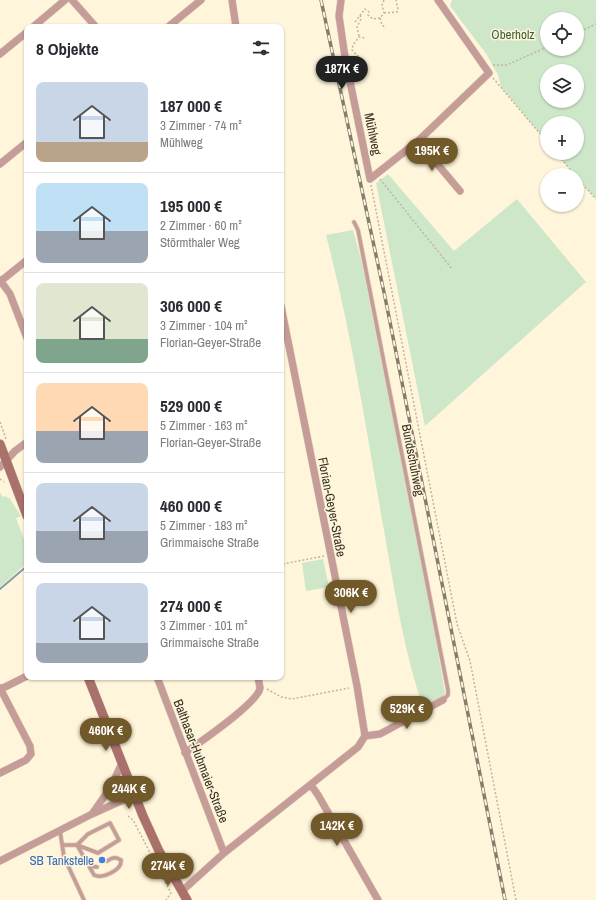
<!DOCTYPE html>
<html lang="de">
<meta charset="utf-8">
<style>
body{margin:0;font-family:"Archivo Narrow",sans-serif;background:#f7f7f7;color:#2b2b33;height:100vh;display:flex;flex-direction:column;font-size:15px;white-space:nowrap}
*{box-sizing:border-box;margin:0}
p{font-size:13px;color:#7c7c81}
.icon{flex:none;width:22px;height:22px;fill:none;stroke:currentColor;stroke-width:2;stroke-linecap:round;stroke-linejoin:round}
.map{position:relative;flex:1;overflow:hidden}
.drawer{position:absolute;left:24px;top:24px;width:260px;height:656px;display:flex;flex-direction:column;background:#fff;border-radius:8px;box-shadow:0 1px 3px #0004}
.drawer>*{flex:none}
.tools{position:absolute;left:540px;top:12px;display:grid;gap:8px}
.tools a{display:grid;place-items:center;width:44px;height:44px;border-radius:50%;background:#fff;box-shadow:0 1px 3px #0004;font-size:20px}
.price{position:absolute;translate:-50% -34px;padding:0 9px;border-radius:14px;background:#72592a;color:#fff;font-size:13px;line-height:26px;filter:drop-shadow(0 1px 2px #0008)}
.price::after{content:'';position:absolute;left:50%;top:24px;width:12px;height:9px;margin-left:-6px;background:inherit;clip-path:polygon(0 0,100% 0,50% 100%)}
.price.selected{background:#222;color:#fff}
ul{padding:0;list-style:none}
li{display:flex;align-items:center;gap:12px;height:100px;padding:0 12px}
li+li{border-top:1px solid #e1e1e2}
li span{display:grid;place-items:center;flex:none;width:112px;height:80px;border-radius:8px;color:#555}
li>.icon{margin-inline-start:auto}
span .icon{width:48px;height:48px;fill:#fffc;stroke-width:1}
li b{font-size:17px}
h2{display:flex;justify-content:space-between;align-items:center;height:48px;padding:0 12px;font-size:17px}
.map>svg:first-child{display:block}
.green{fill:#cee7c9;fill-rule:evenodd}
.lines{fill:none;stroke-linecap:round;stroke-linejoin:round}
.stream{stroke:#869aa9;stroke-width:2}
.service-casing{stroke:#dbd2ba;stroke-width:5}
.minor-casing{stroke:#dbd2ba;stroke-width:8}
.secondary-casing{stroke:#dbd2ba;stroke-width:10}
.path{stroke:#bfb6a1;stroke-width:1.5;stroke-dasharray:2 2;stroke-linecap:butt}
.service{stroke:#c59c98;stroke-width:3.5}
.minor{stroke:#c59c98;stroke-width:7}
.secondary{stroke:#aa706b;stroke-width:9}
.rail-casing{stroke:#847d6c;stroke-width:3.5}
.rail{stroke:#fff5db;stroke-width:2;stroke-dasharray:6;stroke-linecap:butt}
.shop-dot{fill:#3f7fe0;stroke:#fff5db;stroke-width:1.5}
.labels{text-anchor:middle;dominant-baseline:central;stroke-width:3;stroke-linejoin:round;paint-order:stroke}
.park-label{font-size:13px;fill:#3a5e33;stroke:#fff5db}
.street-label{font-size:13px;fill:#353024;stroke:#fff5db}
.shop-label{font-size:13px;fill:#366cbe;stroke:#fff5db;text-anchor:end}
</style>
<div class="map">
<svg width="596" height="900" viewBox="0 0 596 900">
<rect width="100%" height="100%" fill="#fff5db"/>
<path class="green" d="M452,0H596V199L577,178V175H575L556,153H577V123H547V142L501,87L498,75L487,55L450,6ZM547,19H577V49H547ZM547,71H577V101H547Z
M388,174L454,251L517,199L586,282L425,426L376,183Z
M353,230L361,259L433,623L445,693L444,696L423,707C403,649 394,586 383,525C366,428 351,330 326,235Z
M0,493L3,497L5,496L10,499L21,516L16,518L27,547V563L0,587Z
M323,559L329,587L306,591L302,563Z"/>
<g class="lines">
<path class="stream" d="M0,589L27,566"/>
<defs>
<path id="service" d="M354,222L358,230L448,690V695L443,700
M60,831L64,857L84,900
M62,845H77L88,834L110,823L119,840L98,853L77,845
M77,845L94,875C103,879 122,870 121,860C115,856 112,858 107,861
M89,866L97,867"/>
<path id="minor" d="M72,0L96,27
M232,0L236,27
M341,0L339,16L345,57L370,179L418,141L489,73L438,0
M33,27L65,0
M168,27L201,0
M0,54L27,32
M418,141L460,191
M0,164L27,142
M0,280L10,294L27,338
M1,281L27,260
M0,467L15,451L27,442
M157,677L224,853
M0,688L30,746L31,754L26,760L0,773
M1,689L27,676
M365,736L380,734L443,700
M185,753C200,742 258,703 260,688L258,677
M311,785L318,795L378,900
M92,814L111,787L121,765
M0,861L92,814L134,795
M182,891L224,853L358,747L365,736L357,686L281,306"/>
<path id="secondary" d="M0,444L27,516
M88,677L143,816L159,851L187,900"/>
</defs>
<use href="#service" class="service-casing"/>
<use href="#minor" class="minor-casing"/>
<use href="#secondary" class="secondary-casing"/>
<path class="path" d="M384,13L397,12L398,9L396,0
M380,18L382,25L386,28
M355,22L365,9L369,12L368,15L373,19L380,18L384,13L382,5L384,0
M577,33L596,24
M359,36L357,27L361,19L360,14
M355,60L358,56L352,50L353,45L359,37L366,38
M493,65H507L547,47
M493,78L547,142
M556,153L575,175
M577,178L596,199
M380,179L452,269
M371,185L457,624L470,661L516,900
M0,422L6,439
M0,479L4,482
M281,556L283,564L324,556
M267,689L281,697L292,699L349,688
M128,816L133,820L171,893L166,900"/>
<use href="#service" class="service"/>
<use href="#minor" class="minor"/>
<use href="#secondary" class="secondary"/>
<defs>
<path id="rail" d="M321,0L385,297L505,900"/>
</defs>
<use href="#rail" class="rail-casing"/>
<use href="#rail" class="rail"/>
</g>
<circle class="shop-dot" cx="102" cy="860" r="4"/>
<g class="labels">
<g class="park-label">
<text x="513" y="34">Oberholz</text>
</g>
<g class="street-label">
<text transform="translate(373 134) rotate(78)">Mühlweg</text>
<text transform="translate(413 460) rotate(79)">Bundschuhweg</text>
<text transform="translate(332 507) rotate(79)">Florian-Geyer-Straße</text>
<text transform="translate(201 761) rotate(69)">Balthasar-Hubmaier-Straße</text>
</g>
<g class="shop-label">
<text x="94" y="860">SB Tankstelle</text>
</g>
</g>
</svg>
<div class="tools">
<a><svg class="icon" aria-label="locate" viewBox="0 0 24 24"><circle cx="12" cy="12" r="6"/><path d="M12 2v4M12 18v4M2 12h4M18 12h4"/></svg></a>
<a><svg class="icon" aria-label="layers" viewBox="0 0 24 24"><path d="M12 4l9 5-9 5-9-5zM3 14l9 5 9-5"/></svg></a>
<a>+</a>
<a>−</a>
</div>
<b class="price selected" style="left:342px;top:90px">187K €</b>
<b class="price" style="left:432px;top:172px">195K €</b>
<b class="price" style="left:351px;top:614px">306K €</b>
<b class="price" style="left:407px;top:730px">529K €</b>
<b class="price" style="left:106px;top:752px">460K €</b>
<b class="price" style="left:129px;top:810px">244K €</b>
<b class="price" style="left:337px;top:847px">142K €</b>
<b class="price" style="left:168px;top:887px">274K €</b>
<section class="drawer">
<h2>8 Objekte<svg class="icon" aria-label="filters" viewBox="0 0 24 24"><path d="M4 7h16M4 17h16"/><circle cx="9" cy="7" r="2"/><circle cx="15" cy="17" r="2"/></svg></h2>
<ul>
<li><span style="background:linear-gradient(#c9d6e8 75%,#b9a48a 0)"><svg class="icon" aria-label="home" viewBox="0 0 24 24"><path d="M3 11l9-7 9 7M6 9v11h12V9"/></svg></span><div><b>187 000 €</b><p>3 Zimmer · 74 m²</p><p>Mühlweg</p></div></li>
<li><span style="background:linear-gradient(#bfe0f5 60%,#9aa5b1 0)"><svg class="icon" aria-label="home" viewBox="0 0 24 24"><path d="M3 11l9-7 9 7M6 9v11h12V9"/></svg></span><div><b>195 000 €</b><p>2 Zimmer · 60 m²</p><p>Störmthaler Weg</p></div></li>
<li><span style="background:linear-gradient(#dfe7d0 70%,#7fa58c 0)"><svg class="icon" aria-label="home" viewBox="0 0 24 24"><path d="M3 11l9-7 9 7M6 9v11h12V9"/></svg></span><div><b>306 000 €</b><p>3 Zimmer · 104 m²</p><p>Florian-Geyer-Straße</p></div></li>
<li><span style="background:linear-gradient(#ffd9b3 60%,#9aa5b1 0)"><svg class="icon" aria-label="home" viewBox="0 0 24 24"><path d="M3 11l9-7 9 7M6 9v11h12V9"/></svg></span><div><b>529 000 €</b><p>5 Zimmer · 163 m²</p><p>Florian-Geyer-Straße</p></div></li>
<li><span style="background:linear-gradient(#c9d6e8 60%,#9aa5b1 0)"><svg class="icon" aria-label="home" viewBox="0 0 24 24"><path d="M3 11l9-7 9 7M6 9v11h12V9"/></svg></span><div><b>460 000 €</b><p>5 Zimmer · 183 m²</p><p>Grimmaische Straße</p></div></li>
<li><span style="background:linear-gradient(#c9d6e8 75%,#9aa5b1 0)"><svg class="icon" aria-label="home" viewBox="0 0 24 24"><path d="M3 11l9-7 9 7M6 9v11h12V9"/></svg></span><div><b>274 000 €</b><p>3 Zimmer · 101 m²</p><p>Grimmaische Straße</p></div></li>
</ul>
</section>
</div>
